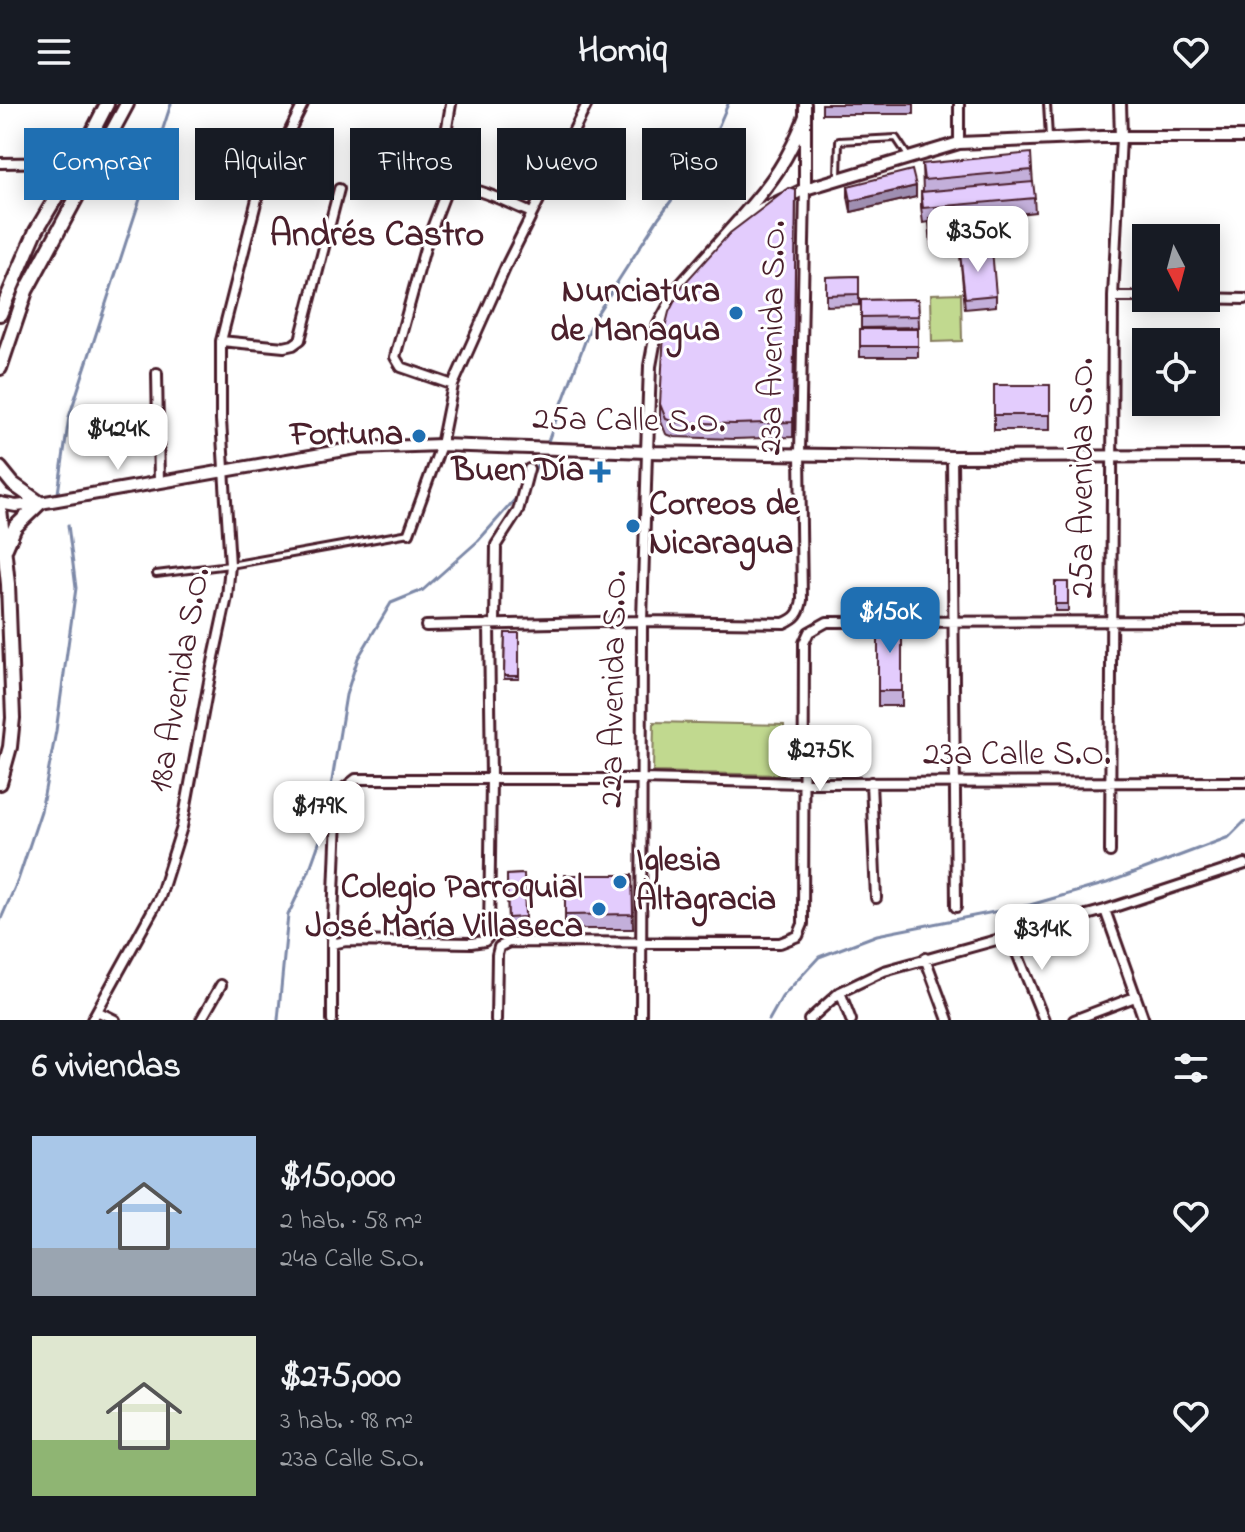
<!DOCTYPE html>
<html lang="es">
<meta charset="utf-8">
<style>
body{margin:0;font-family:"Indie Flower",sans-serif;background:#20242c;color:#f1f3f6;height:100vh;display:flex;flex-direction:column;font-size:30px;white-space:nowrap}
*{box-sizing:border-box;margin:0}
p{font-size:26px;color:#9ea1a6}
.icon{flex:none;width:44px;height:44px;fill:none;stroke:currentColor;stroke-width:2;stroke-linecap:round;stroke-linejoin:round}
.map{position:relative;height:916px;overflow:hidden}
.drawer{display:flex;flex-direction:column;background:#171b24;flex:1}
.drawer>*{flex:none}
.guide{position:absolute;left:24px;top:24px;width:800px;height:72px;display:flex;gap:16px}
.needle{width:52px;rotate:174deg}
.controls{position:absolute;left:1132px;top:120px;display:grid;gap:16px}
.controls a{display:grid;place-items:center;width:88px;height:88px;border-radius:0px;background:#171b24;box-shadow:0 4px 20px #0003;font-size:40px}
.price{position:absolute;translate:-50% -68px;padding:0 18px;border-radius:16px;background:#fff;color:#222;font-size:26px;line-height:52px;filter:drop-shadow(0 2px 4px #0008)}
.price::after{content:'';position:absolute;left:50%;top:48px;width:24px;height:18px;margin-left:-12px;background:inherit;clip-path:polygon(0 0,100% 0,50% 100%)}
.price.on{background:#1f6fb2;color:#fff}
ul{padding:0;list-style:none}
li{display:flex;align-items:center;gap:24px;height:200px;padding:0 32px}
li span{display:grid;place-items:center;flex:none;width:224px;height:160px;border-radius:0px;color:#555}
li>.icon{margin-inline-start:auto}
span .icon{width:96px;height:96px;fill:#fffc;stroke-width:1}
li b{font-size:34px}
h2{display:flex;justify-content:space-between;align-items:center;height:96px;padding:0 32px;font-size:34px}
.tag{padding:0 28px;border-radius:0px;background:#171b24;box-shadow:0 4px 20px #0003;font-size:28px;line-height:72px}
.tag.on{background:#1f6fb2;color:#fff}
header{display:flex;justify-content:space-between;align-items:center;height:104px;padding:0 32px;background:#171b24;font-size:36px;font-weight:800}
.map>svg:first-child{display:block}
.green{fill:#c1d98f;stroke:#867c5d;stroke-width:2}
.lines{fill:none;stroke-linecap:round;stroke-linejoin:round}
.stream{stroke:#7d89a8;stroke-width:3}
.service-casing{stroke:#4a1f2b;stroke-width:10}
.minor-casing{stroke:#4a1f2b;stroke-width:14}
.tertiary-casing{stroke:#4a1f2b;stroke-width:16}
.secondary-casing{stroke:#4a1f2b;stroke-width:18}
.service{stroke:#fff;stroke-width:4}
.minor{stroke:#fff;stroke-width:8}
.tertiary{stroke:#fff;stroke-width:10}
.secondary{stroke:#fff;stroke-width:12}
.wall{fill:#c3afda;stroke:#4a1f2b;stroke-width:2}
.shaded-wall{fill:#9f8fb1;stroke:#4a1f2b;stroke-width:2}
.building{fill:#e3ccfd;stroke:#4a1f2b;stroke-width:2}
.poi-dot{fill:#1f6fb2;stroke:#fff;stroke-width:3}
.labels{text-anchor:middle;dominant-baseline:central;stroke-width:6;stroke-linejoin:round;paint-order:stroke}
.poi-label{font-size:34px;font-weight:bold;fill:#4a1f2b;stroke:#fff;text-anchor:end}
.street-label{font-size:34px;fill:#4a1f2b;stroke:#fff}
.neighbourhood-label{font-size:36px;font-weight:bold;fill:#4a1f2b;stroke:#fff}
</style>
<header><svg class="icon" aria-label="menu" viewBox="0 0 24 24"><path d="M4 6h16M4 12h16M4 18h16"/></svg>Homiq<svg class="icon" aria-label="heart" viewBox="0 0 24 24"><path d="M12 20l-8-8c-3-5 5-10 8-4 3-6 11-1 8 4z"/></svg></header>
<div class="map">
<svg width="1245" height="916" viewBox="0 0 1245 916">
<rect width="100%" height="100%" fill="#fff"/>
<filter id="ink" filterUnits="userSpaceOnUse"><feTurbulence type="fractalNoise" baseFrequency=".0125" numOctaves="2"/><feDisplacementMap in="SourceGraphic" scale="16" xChannelSelector="R" yChannelSelector="G"/><feConvolveMatrix kernelMatrix="1 2 1 2 8 2 1 2 1" color-interpolation-filters="sRGB"/></filter>
<g filter="url(#ink)">
<path class="green" d="M961,189L962,237L932,238L931,190Z
M654,618L784,621L783,671L653,668Z"/>
<g class="lines">
<path class="stream" d="M547,340L593,216L659,113L707,49L728,0
M529,376L545,347
M58,389L69,313L171,0
M0,817L18,776L41,707L56,627L76,484L68,421
M278,916L288,811L309,767L324,725L346,591L358,554L391,499L423,486L478,437L518,392
M769,916L782,893L819,853L877,831L1030,801L1107,779L1229,733L1245,717"/>
<defs>
<path id="service" d="M1047,0L1049,33
M838,73L839,37L896,34L908,52
M156,470L230,461L409,429"/>
<path id="minor" d="M451,0L440,64L450,75L453,84
M959,39V0
M0,59L77,58
M1113,193H1146
M1194,194L1245,195
M221,237L284,243L293,241L300,236L339,85
M157,269L159,379
M453,281L401,263L395,253L427,137L447,85C475,79 506,99 532,109
M952,353L956,803
M409,429L441,341L453,281L507,160L587,0
M495,520L496,441L518,407L529,365
M426,522L642,517L784,519C796,514 800,509 802,496L800,349L805,85
M871,678L876,794
M1110,748L1113,193L1121,33
M1105,806L1144,916
M1010,832L1044,916
M332,840L346,837L471,839L485,837L489,832L491,674L489,520
M925,854L948,916
M840,888L851,916
M97,907L115,916
M92,916L160,793L182,723L210,572L227,493L230,461L221,316V237L258,91L303,0
M201,916L221,881
M332,916V840L338,689L356,675H642L804,679L1245,678
M496,916L497,851L499,843L509,838L780,839L798,832L803,820L804,539L809,528L827,518L1245,517
M641,916L642,517L647,348
M809,916L840,888L884,867L1105,806L1245,760
M1074,916L1135,893"/>
<path id="tertiary" d="M1120,0L1121,33
M805,85V0
M742,112C772,78 789,55 805,12
M647,348L650,262L657,224L680,182L738,117L805,85L959,39L1102,33H1245
M0,399L16,402L40,399L356,344L441,341L647,348L952,353L1245,352"/>
<path id="secondary" d="M0,210L36,127L77,58L107,0
M0,264L26,187L127,0
M0,364L13,380L40,399L15,423L6,444
M0,405L8,480L13,614L10,643L0,679"/>
</defs>
<use href="#service" class="service-casing"/>
<use href="#minor" class="minor-casing"/>
<use href="#tertiary" class="tertiary-casing"/>
<use href="#secondary" class="secondary-casing"/>
<use href="#service" class="service"/>
<use href="#minor" class="minor"/>
<use href="#tertiary" class="tertiary"/>
<use href="#secondary" class="secondary"/>
</g>
<path class="wall" d="M822,0H914V10H822Z
M922,60L1032,66L1035,108L1000,112L1001,135L931,142L929,118L923,119L921,103V88H923Z
M848,82L916,93L851,108L848,93Z
M796,86L793,333L734,335L674,333L666,330L660,315V300Z
M960,149L996,191V202L965,205Z
M859,172V201L826,202V173Z
M918,195L919,223L861,224V196Z
M860,225H918V253H860Z
M994,281H1050V326H994Z
M1055,478H1068V507H1055Z
M902,514V602H878V515Z
M505,529H519V575H504Z
M524,770L525,824L508,825L507,771Z
M565,771H632L633,825H565Z"/>
<path class="shaded-wall" d="M916,82V93L851,108V97Z"/>
<path class="building" d="M1031,49L1032,66L924,76L922,60Z
M912,66L916,82L851,97L848,82Z
M1033,78L1035,94L923,104L921,88Z
M789,84L796,86L793,318L734,320L674,318L666,315L660,300L664,228L669,208L683,181L730,129Z
M999,108L1001,124L931,131L929,114Z
M992,146L996,191L965,194L960,149Z
M859,172V190L826,191V173Z
M918,195L919,212L861,213V196Z
M860,225H918V242H860Z
M994,281H1050V311H994Z
M1055,478H1068V500H1055Z
M902,514V587H878V515Z
M505,529H519V572H504Z
M524,770L525,813L508,814L507,771Z
M565,771H632L633,810L565,811Z"/>
</g>
<g class="poi-dot">
<circle cx="736" cy="209" r="8"/>
<circle cx="419" cy="332" r="8"/>
<path d="M596 356h8v8h8v8h-8v8h-8v-8h-8v-8h8z"/>
<circle cx="633" cy="422" r="8"/>
<circle cx="620" cy="778" r="8"/>
<circle cx="599" cy="805" r="8"/>
</g>
<g class="labels">
<g class="poi-label">
<text x="720" y="189">Nunciatura<tspan x="720" dy="39">de Managua</tspan></text>
<text x="403" y="332">Fortuna</text>
<text x="584" y="368">Buen Día</text>
<text x="649" y="402" text-anchor="start">Correos de<tspan x="649" dy="39">Nicaragua</tspan></text>
<text x="636" y="758" text-anchor="start">Iglesia<tspan x="636" dy="39">Altagracia</tspan></text>
<text x="583" y="785">Colegio Parroquial<tspan x="583" dy="39">José María Villaseca</tspan></text>
</g>
<g class="street-label">
<text transform="translate(774 234) rotate(-89)">23a Avenida S.O.</text>
<text transform="translate(629 318) rotate(1)">25a Calle S.O.</text>
<text transform="translate(1084 374) rotate(-90)">25a Avenida S.O.</text>
<text transform="translate(181 576) rotate(-80)">18a Avenida S.O.</text>
<text transform="translate(615 585) rotate(-89)">22a Avenida S.O.</text>
<text x="1017" y="652">23a Calle S.O.</text>
</g>
<g class="neighbourhood-label">
<text x="377" y="132">Andrés Castro</text>
</g>
</g>
</svg>
<div class="controls">
<a><svg class="needle" viewBox="-14 -14 28 28"><path d="M0-13l5 13h-10z" fill="#e53935"/><path d="M0 13l5-13h-10z" fill="#9ea1a6"/></svg></a>
<a><svg class="icon" aria-label="locate" viewBox="0 0 24 24"><circle cx="12" cy="12" r="6"/><path d="M12 2v4M12 18v4M2 12h4M18 12h4"/></svg></a>
</div>
<b class="price" style="left:978px;top:170px">$350K</b>
<b class="price" style="left:118px;top:368px">$424K</b>
<b class="price on" style="left:890px;top:551px">$150K</b>
<b class="price" style="left:820px;top:689px">$275K</b>
<b class="price" style="left:319px;top:745px">$179K</b>
<b class="price" style="left:1042px;top:868px">$314K</b>
<div class="guide">
<a class="tag on">Comprar</a>
<a class="tag">Alquilar</a>
<a class="tag">Filtros</a>
<a class="tag">Nuevo</a>
<a class="tag">Piso</a>
</div>
</div>
<section class="drawer">
<h2>6 viviendas<svg class="icon" aria-label="filters" viewBox="0 0 24 24"><path d="M4 7h16M4 17h16"/><circle cx="9" cy="7" r="2"/><circle cx="15" cy="17" r="2"/></svg></h2>
<ul>
<li><span style="background:linear-gradient(#a9c7e8 70%,#9aa5b1 0)"><svg class="icon" aria-label="home" viewBox="0 0 24 24"><path d="M3 11l9-7 9 7M6 9v11h12V9"/></svg></span><div><b>$150,000</b><p>2 hab. · 58 m²</p><p>24a Calle S.O.</p></div><svg class="icon" aria-label="heart" viewBox="0 0 24 24"><path d="M12 20l-8-8c-3-5 5-10 8-4 3-6 11-1 8 4z"/></svg></li>
<li><span style="background:linear-gradient(#dfe7d0 65%,#8fb573 0)"><svg class="icon" aria-label="home" viewBox="0 0 24 24"><path d="M3 11l9-7 9 7M6 9v11h12V9"/></svg></span><div><b>$275,000</b><p>3 hab. · 98 m²</p><p>23a Calle S.O.</p></div><svg class="icon" aria-label="heart" viewBox="0 0 24 24"><path d="M12 20l-8-8c-3-5 5-10 8-4 3-6 11-1 8 4z"/></svg></li>
</ul>
</section>
